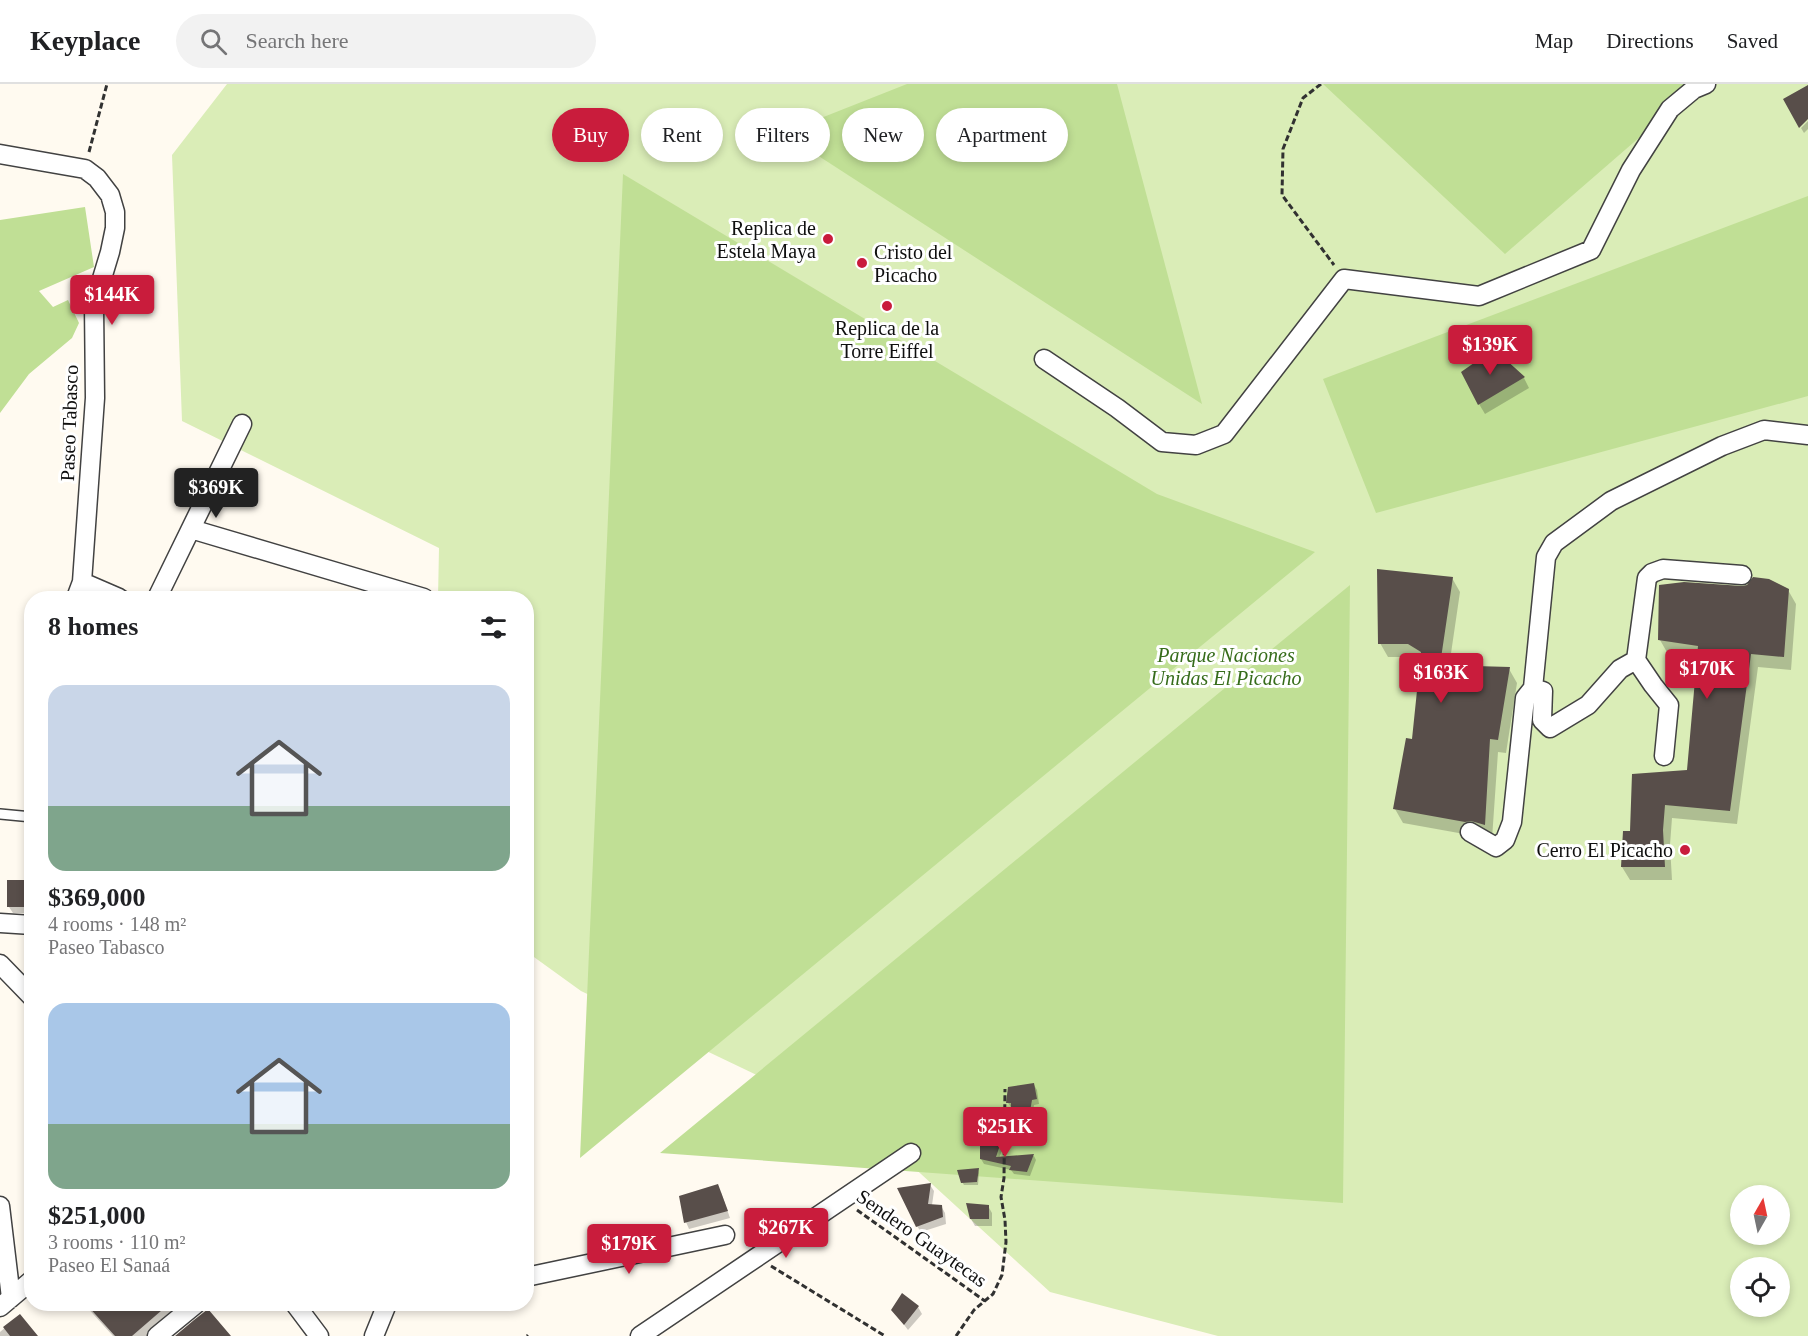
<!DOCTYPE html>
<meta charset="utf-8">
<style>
body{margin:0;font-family:Georgia,serif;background:#f2f2f2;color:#202124;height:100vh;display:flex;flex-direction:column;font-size:22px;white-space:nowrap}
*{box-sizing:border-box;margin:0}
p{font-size:20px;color:#757577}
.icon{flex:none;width:33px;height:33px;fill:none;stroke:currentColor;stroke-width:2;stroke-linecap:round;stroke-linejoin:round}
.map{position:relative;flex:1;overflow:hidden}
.side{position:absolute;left:24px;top:507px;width:510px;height:720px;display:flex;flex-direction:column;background:#fff;border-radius:24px;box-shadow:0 3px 9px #0003}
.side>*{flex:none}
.guide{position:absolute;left:552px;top:24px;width:570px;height:54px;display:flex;gap:12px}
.needle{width:39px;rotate:9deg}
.tools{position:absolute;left:1730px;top:1101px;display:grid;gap:12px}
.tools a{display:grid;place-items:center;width:60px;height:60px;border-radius:50%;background:#fff;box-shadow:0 3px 9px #0003;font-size:30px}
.price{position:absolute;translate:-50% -51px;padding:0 14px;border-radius:6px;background:#c91c3c;color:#fff;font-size:20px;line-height:39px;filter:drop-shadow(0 2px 3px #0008)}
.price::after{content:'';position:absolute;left:50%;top:36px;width:18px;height:14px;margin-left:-9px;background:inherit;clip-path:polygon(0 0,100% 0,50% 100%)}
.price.on{background:#222;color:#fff}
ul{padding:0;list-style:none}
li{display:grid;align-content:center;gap:12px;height:318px;padding:0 24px}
li span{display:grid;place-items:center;height:186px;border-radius:18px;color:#555}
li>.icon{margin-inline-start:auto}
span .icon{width:108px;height:108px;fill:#fffc;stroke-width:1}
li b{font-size:26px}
h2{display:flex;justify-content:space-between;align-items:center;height:72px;padding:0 24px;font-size:26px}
.chip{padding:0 21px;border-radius:27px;background:#fff;box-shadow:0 3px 9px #0003;font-size:21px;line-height:54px}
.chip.on{background:#c91c3c;color:#fff}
header{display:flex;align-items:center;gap:36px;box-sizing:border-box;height:84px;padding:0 30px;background:#fff;border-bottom:2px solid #e0e0e0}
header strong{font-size:28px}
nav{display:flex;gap:33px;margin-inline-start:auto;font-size:21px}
.search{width:420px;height:54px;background:#f2f2f2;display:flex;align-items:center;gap:15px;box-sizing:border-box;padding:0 21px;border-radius:33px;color:#757577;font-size:22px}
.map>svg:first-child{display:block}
.green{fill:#daedb7;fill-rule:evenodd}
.forest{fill:#c0df95}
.shadow{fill:#0003}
.building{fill:#584e4a}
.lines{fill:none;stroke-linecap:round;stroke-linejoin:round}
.service-casing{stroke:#424242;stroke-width:12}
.minor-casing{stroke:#424242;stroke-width:21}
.path{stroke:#313131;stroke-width:3;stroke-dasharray:6 3;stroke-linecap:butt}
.service{stroke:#fff;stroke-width:9}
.minor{stroke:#fff;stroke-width:18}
.poi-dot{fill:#c91c3c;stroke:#fff;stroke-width:2}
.labels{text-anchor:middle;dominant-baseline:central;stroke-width:6;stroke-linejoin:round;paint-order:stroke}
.poi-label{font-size:20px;fill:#0f0f0f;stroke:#fff;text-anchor:end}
.street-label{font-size:20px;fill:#0f0f0f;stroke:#fff}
.park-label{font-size:20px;font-style:italic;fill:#366c1a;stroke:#fff}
</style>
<header>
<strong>Keyplace</strong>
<div class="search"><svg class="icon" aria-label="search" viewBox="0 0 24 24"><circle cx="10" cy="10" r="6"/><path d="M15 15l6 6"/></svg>Search here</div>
<nav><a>Map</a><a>Directions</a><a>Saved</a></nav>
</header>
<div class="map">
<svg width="1808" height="1252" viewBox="0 0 1808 1252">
<rect width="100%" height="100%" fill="#fffaf0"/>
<path class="green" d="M227,0H1808V1252H1218L1050,1208L874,1047L581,907L527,868L526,514H438L439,464L182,337L172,71ZM1740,1112H1779V1150H1740ZM1740,1184H1779V1222H1740Z"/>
<path class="forest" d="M907,0H1117L1202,320L783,49Z
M1323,0H1701L1505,170Z
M623,90L1157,410L1315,468L580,1074Z
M1808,112V312L1376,429L1323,295Z
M85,123L94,183L39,207L53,223L68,216L79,239L72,254L29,290L0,329V136Z
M1350,501L1343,1119L660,1069Z"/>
<path class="shadow" d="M1808,37V45L1804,49L1801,44Z
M1494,267L1524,294L1529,304L1485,330L1479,320Z
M1452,494L1460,508L1449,583L1509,585L1517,599L1506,669L1498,668L1492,755L1403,739L1395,725L1414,657L1421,576L1417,573H1388L1380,559Z
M1788,506L1796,520L1791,586L1758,583L1737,740L1672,734L1670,761L1672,796H1630L1622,783L1632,748L1688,687L1699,574L1668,570L1660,556Z
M32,797V829H13L9,823Z
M1034,1001L1037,1006L1039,1020L1034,1021L1030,1049L1015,1047L1012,1042V1024L1008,1019Z
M1001,1059L1003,1064L999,1074L1034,1072L1036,1076L1030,1092L1014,1090L1011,1086L984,1080L981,1075Z
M978,1086L979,1089L978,1101H964L962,1098Z
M930,1101L934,1107L932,1121L941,1122L945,1129L946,1140L921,1148L917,1142Z
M721,1108L730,1134L689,1145L686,1138Z
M988,1122L992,1129V1142H975L971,1135Z
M903,1211L918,1223L922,1230L908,1246L893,1226Z
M84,1220H187L150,1252H113Z
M19,1232L36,1252H0V1248Z"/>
<path class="building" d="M1808,1V35L1799,44L1783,15Z
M1494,265L1525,293L1478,321L1461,288Z
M1377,485L1453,493L1440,581L1510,583L1498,656L1490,655L1485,741L1471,737L1465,738L1393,725L1406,654L1412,655L1421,568L1408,560H1378Z
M1753,493L1769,495L1789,505L1784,573L1751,570L1730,727L1665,721L1663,746L1665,783H1621L1623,747H1630L1632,690L1687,686L1698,562L1658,556L1659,501L1684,498L1742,502L1747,501Z
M7,796H32V823H7Z
M1034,999L1037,1015L1032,1016L1027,1045L1010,1042L1011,1019H1006L1008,1003Z
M1001,1058L996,1073L1034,1070L1027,1088L1009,1086L1011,1082L980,1075V1060Z
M979,1084L977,1098L961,1099L957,1086Z
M931,1099L928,1120L942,1121L943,1133L916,1143L897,1104Z
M718,1100L728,1127L684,1139L679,1112Z
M966,1119L989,1121V1135H970Z
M902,1209L919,1222L904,1241L891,1226Z
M86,1220H121L126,1225L133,1220H169L132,1252H115Z
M208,1225L231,1252H175L194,1236Z
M20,1230L38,1252H10L3,1243Z"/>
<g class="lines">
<defs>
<path id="service" d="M0,730L32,733"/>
<path id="minor" d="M0,70L85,85L97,94L110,111L115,128V144L110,168L94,221L95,314L82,498L76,514
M1044,275L1117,324L1162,358L1196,361L1224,350L1344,195L1479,212L1591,166L1631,86L1670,25L1694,5L1706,0
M191,445L424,514
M82,498L119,514
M157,514L242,340
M1533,604L1546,473L1554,459L1611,417L1722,362L1764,346L1808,351
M1664,672L1669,621L1653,601L1636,576L1647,494L1652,489L1663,485L1742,491
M1470,748L1496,763L1505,756L1512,738L1525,614L1533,604L1543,607L1542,636L1550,644L1588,621L1620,585L1636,576
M0,839L32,841
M0,880L32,913
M0,1122L11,1214
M526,1193L725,1151
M295,1220L319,1252
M0,1223L32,1196
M157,1252L196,1220
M374,1252L387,1220
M640,1252L911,1069"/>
</defs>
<use href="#service" class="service-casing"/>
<use href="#minor" class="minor-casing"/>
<path class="path" d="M1321,0L1303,14L1283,65L1282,111L1334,181
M89,68L107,0
M857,1126L985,1217
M771,1182L885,1252
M527,1252L528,1251
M956,1252L974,1226L993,1210L1002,1191L1006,1158L1005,1136L1001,1113L1004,1094L1005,1005"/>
<use href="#service" class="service"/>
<use href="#minor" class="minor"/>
</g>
<g class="poi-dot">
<circle cx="828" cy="155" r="6"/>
<circle cx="862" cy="179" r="6"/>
<circle cx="887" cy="222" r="6"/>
<circle cx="1685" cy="766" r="6"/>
</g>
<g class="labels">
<g class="poi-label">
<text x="816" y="144">Replica de<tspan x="816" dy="23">Estela Maya</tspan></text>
<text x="874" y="168" text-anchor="start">Cristo del<tspan x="874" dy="23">Picacho</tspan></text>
<text x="887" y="244" text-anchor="middle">Replica de la<tspan x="887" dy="23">Torre Eiffel</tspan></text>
<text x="1673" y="766">Cerro El Picacho</text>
</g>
<g class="street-label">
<text transform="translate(69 339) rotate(-88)">Paseo Tabasco</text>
<text transform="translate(922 1154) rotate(35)">Sendero Guaytecas</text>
</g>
<g class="park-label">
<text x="1226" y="571">Parque Naciones<tspan x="1226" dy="23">Unidas El Picacho</tspan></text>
</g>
</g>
</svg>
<div class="tools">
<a><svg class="needle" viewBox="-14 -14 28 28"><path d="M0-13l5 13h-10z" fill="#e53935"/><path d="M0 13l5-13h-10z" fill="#757577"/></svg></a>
<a><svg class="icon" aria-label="locate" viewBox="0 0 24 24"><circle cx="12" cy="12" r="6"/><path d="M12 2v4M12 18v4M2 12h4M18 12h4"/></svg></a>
</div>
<b class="price" style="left:112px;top:242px">$144K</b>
<b class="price" style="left:1490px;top:292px">$139K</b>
<b class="price on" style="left:216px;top:435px">$369K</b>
<b class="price" style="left:1707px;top:616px">$170K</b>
<b class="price" style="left:1441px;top:620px">$163K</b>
<b class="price" style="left:1005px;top:1074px">$251K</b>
<b class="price" style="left:786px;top:1175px">$267K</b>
<b class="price" style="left:629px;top:1191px">$179K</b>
<div class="guide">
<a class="chip on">Buy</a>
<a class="chip">Rent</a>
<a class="chip">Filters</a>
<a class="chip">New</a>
<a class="chip">Apartment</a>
</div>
<section class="side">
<h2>8 homes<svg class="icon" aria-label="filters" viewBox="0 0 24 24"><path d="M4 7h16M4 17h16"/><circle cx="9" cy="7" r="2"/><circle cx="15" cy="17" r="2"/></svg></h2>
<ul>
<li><span style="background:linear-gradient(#c9d6e8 65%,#7fa58c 0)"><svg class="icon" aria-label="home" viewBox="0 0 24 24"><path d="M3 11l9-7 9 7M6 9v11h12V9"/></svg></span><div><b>$369,000</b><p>4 rooms · 148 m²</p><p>Paseo Tabasco</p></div></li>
<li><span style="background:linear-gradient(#a9c7e8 65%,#7fa58c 0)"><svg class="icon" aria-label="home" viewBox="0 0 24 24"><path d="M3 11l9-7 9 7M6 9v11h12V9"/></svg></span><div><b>$251,000</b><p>3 rooms · 110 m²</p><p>Paseo El Sanaá</p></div></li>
</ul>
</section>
</div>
